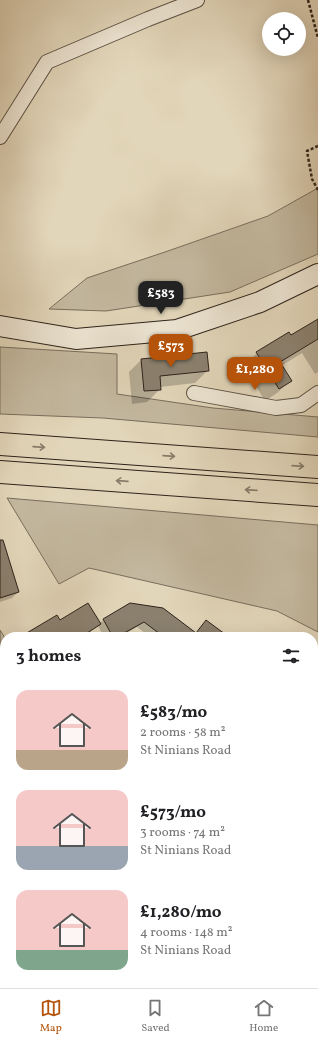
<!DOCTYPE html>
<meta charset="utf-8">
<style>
body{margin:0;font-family:Vollkorn,serif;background:#f2f2f2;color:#202124;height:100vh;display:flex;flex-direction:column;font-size:15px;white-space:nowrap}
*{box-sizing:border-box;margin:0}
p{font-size:13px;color:#757577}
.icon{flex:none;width:22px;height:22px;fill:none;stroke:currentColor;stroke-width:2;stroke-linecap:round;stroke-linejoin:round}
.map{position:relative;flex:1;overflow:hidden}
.details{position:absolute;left:0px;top:632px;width:318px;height:356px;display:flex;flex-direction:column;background:#fff;border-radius:16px 16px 0 0;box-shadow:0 4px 16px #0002}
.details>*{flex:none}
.fabs{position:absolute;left:262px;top:12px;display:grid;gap:8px}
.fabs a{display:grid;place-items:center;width:44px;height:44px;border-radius:50%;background:#fff;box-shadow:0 4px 16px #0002;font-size:20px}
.price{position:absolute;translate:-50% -34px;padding:0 9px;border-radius:8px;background:#b45309;color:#fff;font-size:13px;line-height:26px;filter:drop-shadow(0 1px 2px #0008)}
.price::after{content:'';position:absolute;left:50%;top:24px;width:12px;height:9px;margin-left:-6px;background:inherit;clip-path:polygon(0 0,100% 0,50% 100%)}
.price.current{background:#222;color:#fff}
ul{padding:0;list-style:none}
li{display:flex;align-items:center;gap:12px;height:100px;padding:0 16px}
li span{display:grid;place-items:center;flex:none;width:112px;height:80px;border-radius:12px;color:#555}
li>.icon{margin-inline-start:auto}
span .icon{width:48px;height:48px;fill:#fffc;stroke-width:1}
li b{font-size:17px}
h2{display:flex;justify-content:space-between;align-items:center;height:48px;padding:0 16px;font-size:17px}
.menu{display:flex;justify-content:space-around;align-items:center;height:56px;border-top:1px solid #e0e0e0;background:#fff;font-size:11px;color:#757577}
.menu a{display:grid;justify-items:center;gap:2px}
.menu .current{color:#b45309}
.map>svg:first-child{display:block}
.green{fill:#c3b89f;stroke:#786e5d}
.shadow{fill:#0003}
.building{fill:#8b806e;stroke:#2d231b}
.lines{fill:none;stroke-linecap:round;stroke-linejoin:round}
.street-casing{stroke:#5a5043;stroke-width:16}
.secondary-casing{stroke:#2d231b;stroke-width:22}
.highway-casing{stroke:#2d231b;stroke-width:24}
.path{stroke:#2d231b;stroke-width:2.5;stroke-dasharray:3 2;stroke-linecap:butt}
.street{stroke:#ece4d2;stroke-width:14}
.secondary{stroke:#ece4d2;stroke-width:20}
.highway{stroke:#e2d6ba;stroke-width:22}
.oneway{stroke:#887c6a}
</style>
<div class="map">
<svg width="318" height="988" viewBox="0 0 318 988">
<rect width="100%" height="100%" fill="#e2d6ba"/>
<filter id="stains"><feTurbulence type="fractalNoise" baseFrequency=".005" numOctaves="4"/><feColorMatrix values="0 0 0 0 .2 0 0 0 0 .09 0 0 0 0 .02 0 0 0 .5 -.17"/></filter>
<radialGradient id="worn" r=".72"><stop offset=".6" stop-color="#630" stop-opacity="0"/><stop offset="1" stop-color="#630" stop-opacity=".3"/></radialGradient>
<path class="green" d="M318,188V254L230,292L106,311L49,309L87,278L165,252L268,216Z
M0,347L117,354V394L213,408L318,417V437L103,418L0,414Z
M7,498L318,525V632L277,611L89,568L59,584Z
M0,630L5,638V685L1,686Z
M0,746L5,757V878L0,865Z"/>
<path class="shadow" d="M318,320V372L315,374L302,353L281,366L290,381L277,393L265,401L244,366L257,353L288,333L290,336Z
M142,359L208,370L195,383L160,387V389L147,402L132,404L129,372Z
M0,561L18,592L12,598L0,602Z
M131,604L185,637H150L137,627L120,637H104L98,626L83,637H23L60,622L100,623L103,620Z
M313,692L318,696V739L313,735Z
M313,816L318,820V863L314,868L315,869L313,872Z
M4,973L5,983H6L8,988H0V974Z
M137,983H209L210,988H124L138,984Z
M263,983H300L301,988H264Z"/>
<path class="building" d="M318,319V339L280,362L292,381L279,389L256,352L289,332L291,335Z
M207,352L209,371L160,376L161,390L144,391L141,359Z
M0,540H3L19,592L0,598Z
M88,603L101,624L81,637H20L57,615L60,620Z
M130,603L163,608L196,633L206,620L229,637H164L144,622L117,637H113L103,619Z"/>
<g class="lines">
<defs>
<path id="street" d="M0,137L47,62L148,19L197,0
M194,393L276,408L301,405L318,393
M0,702L5,699
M313,782L318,785
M318,924L313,952L318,968"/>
<path id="secondary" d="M0,326L76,339L177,330L260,302L318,274
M0,722L5,731
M74,983L75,988"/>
<path id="highway" d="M0,444L318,467
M0,472L318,495"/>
</defs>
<use href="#street" class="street-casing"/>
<use href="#secondary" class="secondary-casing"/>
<use href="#highway" class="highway-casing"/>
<path class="path" d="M308,0L318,38
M318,146L307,151L312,179L318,190"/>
<use href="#street" class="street"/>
<use href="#secondary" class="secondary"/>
<use href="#highway" class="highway"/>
</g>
<defs><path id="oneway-shaft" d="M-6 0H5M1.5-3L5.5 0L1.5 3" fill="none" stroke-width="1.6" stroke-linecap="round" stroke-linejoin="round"/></defs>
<g class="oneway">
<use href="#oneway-shaft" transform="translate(39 447) rotate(4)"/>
<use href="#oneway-shaft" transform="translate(169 456) rotate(4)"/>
<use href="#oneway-shaft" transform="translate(298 466) rotate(4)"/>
<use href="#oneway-shaft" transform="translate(122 481) rotate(-176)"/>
<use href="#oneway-shaft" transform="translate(251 490) rotate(-176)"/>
</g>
<rect width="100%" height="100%" filter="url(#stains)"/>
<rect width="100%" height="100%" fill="url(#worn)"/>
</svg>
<div class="fabs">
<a><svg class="icon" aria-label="locate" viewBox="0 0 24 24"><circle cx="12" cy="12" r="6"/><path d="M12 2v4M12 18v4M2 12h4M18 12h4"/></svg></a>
</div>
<b class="price current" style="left:161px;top:315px">£583</b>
<b class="price" style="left:171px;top:368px">£573</b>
<b class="price" style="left:255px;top:391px">£1,280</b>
<section class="details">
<h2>3 homes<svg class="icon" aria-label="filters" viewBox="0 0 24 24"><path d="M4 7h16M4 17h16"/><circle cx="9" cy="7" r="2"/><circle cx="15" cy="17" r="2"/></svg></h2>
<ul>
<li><span style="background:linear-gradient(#f6c9c9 75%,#b9a48a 0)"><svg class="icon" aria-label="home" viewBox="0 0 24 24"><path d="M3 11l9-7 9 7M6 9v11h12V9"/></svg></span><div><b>£583/mo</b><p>2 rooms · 58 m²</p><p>St Ninians Road</p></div></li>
<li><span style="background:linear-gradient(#f6c9c9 70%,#9aa5b1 0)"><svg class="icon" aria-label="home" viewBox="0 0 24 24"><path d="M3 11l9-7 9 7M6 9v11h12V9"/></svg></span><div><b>£573/mo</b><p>3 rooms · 74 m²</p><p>St Ninians Road</p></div></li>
<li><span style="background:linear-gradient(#f6c9c9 75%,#7fa58c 0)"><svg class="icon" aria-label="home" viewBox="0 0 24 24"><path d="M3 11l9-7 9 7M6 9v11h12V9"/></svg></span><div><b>£1,280/mo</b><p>4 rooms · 148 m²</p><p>St Ninians Road</p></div></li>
</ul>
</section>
</div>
<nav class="menu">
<a class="current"><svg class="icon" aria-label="map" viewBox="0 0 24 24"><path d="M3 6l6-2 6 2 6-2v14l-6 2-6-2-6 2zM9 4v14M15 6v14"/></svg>Map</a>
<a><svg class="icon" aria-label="saved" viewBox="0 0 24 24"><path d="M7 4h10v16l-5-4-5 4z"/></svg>Saved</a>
<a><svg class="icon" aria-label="home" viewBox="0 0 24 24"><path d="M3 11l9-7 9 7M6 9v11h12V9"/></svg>Home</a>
</nav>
